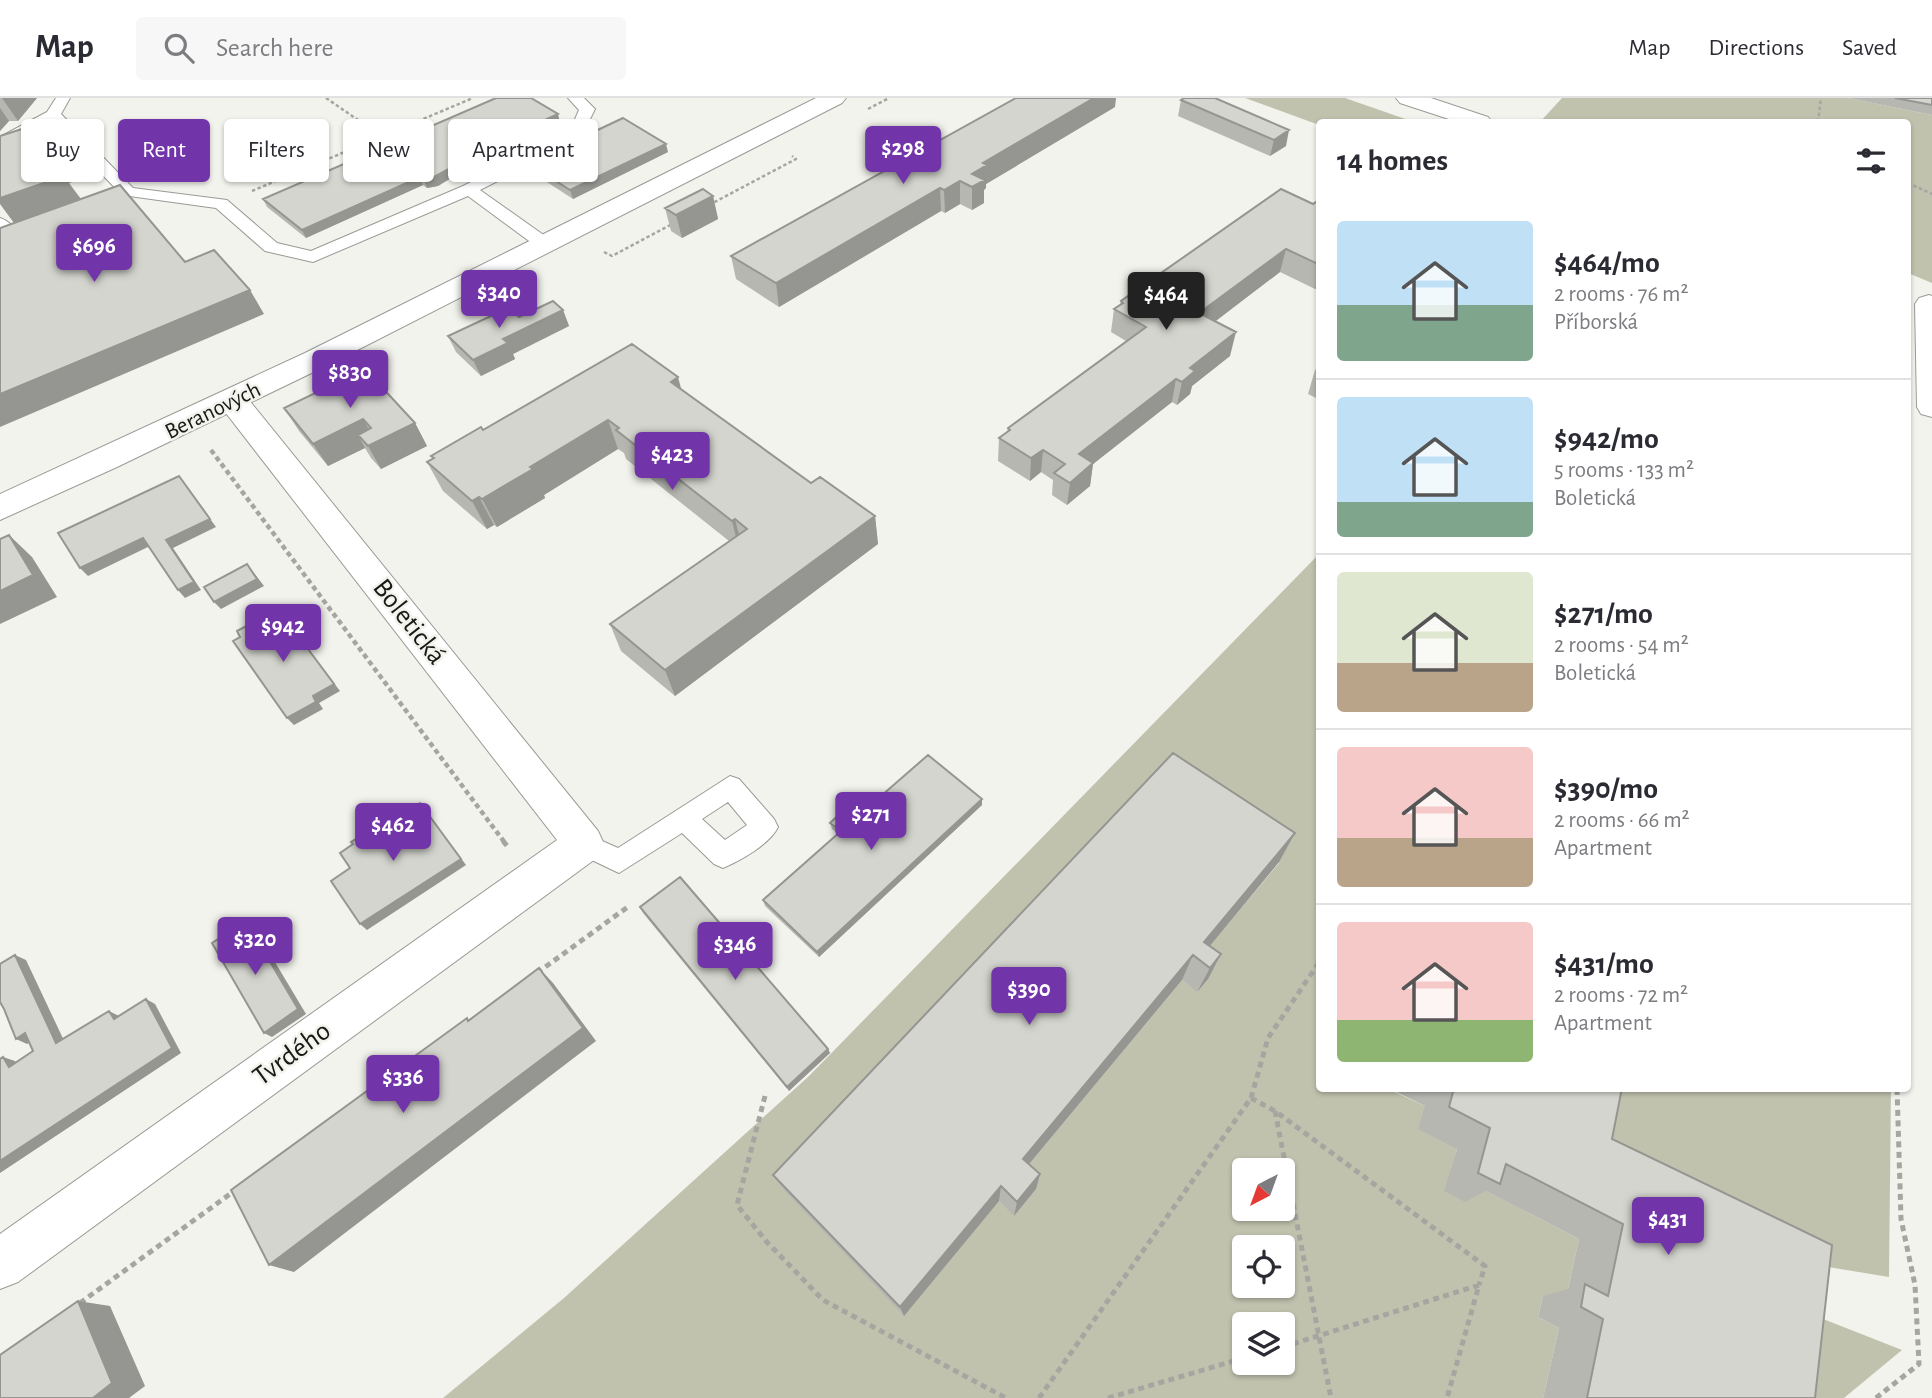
<!DOCTYPE html>
<meta charset="utf-8">
<style>
body{margin:0;font-family:"Alegreya Sans",sans-serif;background:#f7f7f7;color:#2b2b33;height:100vh;display:flex;flex-direction:column;font-size:26px;white-space:nowrap}
*{box-sizing:border-box;margin:0}
p{font-size:23px;color:#7c7c81}
.icon{flex:none;width:38px;height:38px;fill:none;stroke:currentColor;stroke-width:2;stroke-linecap:round;stroke-linejoin:round}
.map{position:relative;flex:1;overflow:hidden}
.side{position:absolute;left:1316px;top:21px;width:595px;height:973px;display:flex;flex-direction:column;background:#fff;border-radius:7px;box-shadow:0 2px 5px #0004}
.side>*{flex:none}
.guide{position:absolute;left:21px;top:21px;width:665px;height:63px;display:flex;gap:14px}
.needle{width:46px;rotate:221deg}
.fabs{position:absolute;left:1232px;top:1060px;display:grid;gap:14px}
.fabs a{display:grid;place-items:center;width:63px;height:63px;border-radius:7px;background:#fff;box-shadow:0 2px 5px #0004;font-size:35px}
.price{position:absolute;translate:-50% -60px;padding:0 16px;border-radius:7px;background:#7234a9;color:#fff;font-size:23px;line-height:46px;filter:drop-shadow(0 2px 4px #0008)}
.price::after{content:'';position:absolute;left:50%;top:42px;width:21px;height:16px;margin-left:-10px;background:inherit;clip-path:polygon(0 0,100% 0,50% 100%)}
.price.active{background:#222;color:#fff}
ul{padding:0;list-style:none}
li{display:flex;align-items:center;gap:21px;height:175px;padding:0 21px}
li+li{border-top:2px solid #e1e1e2}
li span{display:grid;place-items:center;flex:none;width:196px;height:140px;border-radius:7px;color:#555}
li>.icon{margin-inline-start:auto}
span .icon{width:84px;height:84px;fill:#fffc;stroke-width:1}
li b{font-size:30px}
h2{display:flex;justify-content:space-between;align-items:center;height:84px;padding:0 21px;font-size:30px}
.pill{padding:0 24px;border-radius:7px;background:#fff;box-shadow:0 2px 5px #0004;font-size:24px;line-height:63px}
.pill.active{background:#7234a9;color:#fff}
header{display:flex;align-items:center;gap:42px;box-sizing:border-box;height:98px;padding:0 35px;background:#fff;border-bottom:2px solid #e1e1e2}
header strong{font-size:33px}
nav{display:flex;gap:38px;margin-inline-start:auto;font-size:24px}
.search{width:490px;height:63px;background:#f7f7f7;display:flex;align-items:center;gap:18px;box-sizing:border-box;padding:0 24px;border-radius:7px;color:#7c7c81;font-size:26px}
.map>svg:first-child{display:block}
.green{fill:#c1c2ae;fill-rule:evenodd}
.lines{fill:none;stroke-linecap:round;stroke-linejoin:round}
.service-casing{stroke:#9a9b95;stroke-width:2}
.minor-casing{stroke:#9a9b95;stroke-width:2}
.tertiary-casing{stroke:#9a9b95;stroke-width:2}
.path-far2{stroke:#a6a6a1;stroke-width:2.5;stroke-dasharray:3.5 2.5;stroke-linecap:butt}
.path-far1{stroke:#a6a6a1;stroke-width:4.5;stroke-dasharray:5 3.5;stroke-linecap:butt}
.path{stroke:#a6a6a1;stroke-width:5;stroke-dasharray:6 4.5;stroke-linecap:butt}
.service{fill:#fff;fill-rule:evenodd}
.minor{fill:#fff;fill-rule:evenodd}
.tertiary{fill:#fff;fill-rule:evenodd}
.wall{fill:#b7b7b2}
.shaded-wall{fill:#959591}
.building{fill:#d5d5cf;stroke:#959591;stroke-width:2}
.labels{text-anchor:middle;dominant-baseline:central;stroke-width:5;stroke-linejoin:round;paint-order:stroke}
.far-street-label{font-size:23px;fill:#181816;stroke:#f3f3ed}
.street-label{font-size:28px;fill:#181816;stroke:#f3f3ed}
</style>
<header>
<strong>Map</strong>
<div class="search"><svg class="icon" aria-label="search" viewBox="0 0 24 24"><circle cx="10" cy="10" r="6"/><path d="M15 15l6 6"/></svg>Search here</div>
<nav><a>Map</a><a>Directions</a><a>Saved</a></nav>
</header>
<div class="map">
<svg width="1932" height="1300" viewBox="0 0 1932 1300">
<rect width="100%" height="100%" fill="#f3f3ed"/>
<path class="green" d="M1245,0H1345L1414,24H1320L1319,27Z
M1562,0H1848L1932,17V185L1908,175V24H1540Z
M1319,456L1320,990L1388,991L1425,1008L1457,1051L1445,1093L1471,1085L1579,1141L1564,1209L1543,1198L1538,1219L1559,1230L1543,1300H443L564,1200L809,978ZM1164,687L1279,765L1192,869L1198,894L1182,882L1020,1077L1036,1091L1014,1117L999,1103ZM1244,1073H1283V1111H1244ZM1244,1150H1283V1188H1244ZM1244,1227H1283V1265H1244Z
M1566,991H1891L1889,1179L1773,1160L1633,1093Z
M1772,1201L1902,1252L1844,1300H1758Z"/>
<g class="lines">
<defs>
<path id="service" d="M56,0H70L61,16L133,90L227,102L277,145L311,153L463,88L569,35L579,12L568,0H584L595,11L580,41L480,92L552,143L555,147L552,151H540L468,98L313,164L265,153L216,110L122,97L51,24L12,47L0,49V39L47,14Z
M0,120C11,123 19,136 26,145L23,149H11L0,136Z
M730,678L739,681L774,721L778,729C770,746 740,763 723,770L714,766L682,735L619,775L575,754L571,746L575,738L584,735L618,750ZM728,704L747,727L725,742L702,721Z"/>
<path id="minor" d="M1396,0H1431L1488,19L1492,24H1458L1400,5Z
M1929,197L1932,198V319L1921,316L1917,309L1915,206L1919,200Z
M233,293L244,296L598,733L604,746L598,759L18,1184L0,1191V1136L557,742L222,310L218,303L222,296Z"/>
<path id="tertiary" d="M816,0H846L842,5L326,268L117,369L0,422V396L305,255Z"/>
</defs>
<use href="#service" class="service-casing"/>
<use href="#minor" class="minor-casing"/>
<use href="#tertiary" class="tertiary-casing"/>
<path class="path-far2" d="M326,0L396,48
M868,11L889,0
M1818,24L1821,0
M1908,85L1932,96
M252,93L473,0
M709,107L796,61L792,58
M604,154L612,158L674,125"/>
<path class="path-far1" d="M211,352L505,745"/>
<path class="path" d="M503,743L508,749
M537,875L629,808
M765,998L737,1107L766,1143L823,1202L1006,1300
M1251,1000L1275,1013L1485,1168L1479,1187
M1275,1013L1331,1300
M80,1205L237,1091
M1283,1249L1479,1187L1447,1300
M1039,1300L1251,1000L1268,940L1320,863
M1108,1300L1244,1260
M1876,1300L1919,1266L1915,1187L1901,1121L1897,990"/>
<use href="#service" class="service"/>
<use href="#minor" class="minor"/>
<use href="#tertiary" class="tertiary"/>
</g>
<path class="wall" d="M0,0H37L18,23H9L0,33Z
M1848,0H1932V17Z
M1181,2L1286,48L1270,58L1178,18Z
M1115,9L986,86V90L984,92V105L972,112L960,106L945,115L941,113L779,209L736,181L731,158Z
M560,24L460,71L461,74L438,88L427,90L423,87L306,140L267,109L263,101Z
M668,54L573,101L530,73L528,65Z
M713,98L718,121L682,140L671,133L665,110Z
M1320,101V187L1315,191L1280,174L1215,223L1230,258L1192,288L1190,296L1177,307L1172,304L1093,366L1090,388L1067,407L1052,397L1053,382L1041,374L1030,383L998,363L999,340L1007,334L1008,330L1126,243L1111,234L1114,211L1120,207L1121,203L1313,106Z
M563,212L569,228L513,256L515,261L481,278L456,254L448,238L519,219Z
M1320,269V302L1308,296L1315,272Z
M682,292L811,385L875,418L878,446L675,598L621,553L610,526L729,443L626,361L624,355L618,351L544,397L545,400L497,429L494,427L487,431L443,393L427,364L433,361L431,358L483,332Z
M284,310L415,325L427,348L381,371L371,360L365,350L328,368L299,333Z
M982,707L819,859L765,808L763,802L838,736L832,731L830,725L857,719Z
M1295,735L1279,764L1210,848L1221,856L1208,881L1197,894L1182,882L1029,1066L1040,1076L1036,1091L1014,1118L999,1103L904,1218L784,1092L773,1077Z
M640,809L828,951L830,955L789,993L643,815Z
M1388,990H1622L1612,1041L1815,1300H1543L1559,1230L1538,1219L1543,1198L1568,1191L1579,1141L1486,1093L1465,1104L1444,1093L1457,1051L1418,1031L1425,1008Z"/>
<path class="shaded-wall" d="M2,0H37L18,23Z
M1094,0H1116L1115,9L986,86V90L984,92V105L972,112V76L983,65Z
M0,10L9,23L0,33Z
M558,16L560,24L460,71L461,74L438,88L427,90L424,82L454,64Z
M1289,32L1286,48L1270,58L1274,42Z
M666,46L668,54L573,101L570,92Z
M77,54L93,77L69,85L81,101L14,125L0,106V100L52,62Z
M420,79L423,87L306,140L302,132Z
M960,83V106L945,115L944,92Z
M940,90L941,113L779,209L776,185Z
M713,98L718,121L682,140L676,117Z
M1286,151L1280,174L1195,239L1199,215Z
M1320,175V187L1315,191Z
M250,192L264,216L0,329V296Z
M563,212L569,228L513,256L515,261L481,278L473,262L503,241Z
M1236,234L1230,258L1192,288L1190,296L1177,307L1182,284L1190,270Z
M678,279L686,309L671,284Z
M1176,281L1172,304L1093,366L1090,388L1067,407L1070,385L1079,356Z
M363,321L376,344L415,325L427,348L381,371L368,348L358,337L365,350L328,368L313,346Z
M608,322L618,351L544,397L545,400L497,429L482,401L530,369Z
M1043,352L1041,374L1030,383L1031,360Z
M179,378L216,429L173,450L201,492L185,500L178,492L166,442Z
M479,399L494,427L487,431L472,403Z
M875,418L878,446L675,598L665,572Z
M735,421L742,449L739,451L732,423Z
M9,437L32,459L57,499L0,526V493Z
M143,440L150,448L88,478L80,470Z
M247,466L264,488L221,511L214,504Z
M288,524L340,593L319,605L323,611L294,627L287,620L313,598Z
M982,701V707L819,859L817,854Z
M420,705L466,767L367,832L360,826Z
M1295,735L1279,764L1199,861L1204,844Z
M246,823L254,829L306,916L272,939L264,935Z
M1221,856L1208,881L1197,894L1210,870Z
M15,857L26,862L67,949L56,945Z
M1193,857L1182,882L1020,1077L1023,1061Z
M539,870L553,885L596,943L294,1174L269,1167Z
M146,901L155,906L181,955L0,1075V1063Z
M109,913L119,918L124,926L114,921Z
M25,935L36,940L27,946L16,941Z
M828,951L830,955L789,993L787,989Z
M3,959L15,963L20,974L9,969Z
M1040,1076L1036,1091L1014,1118L1017,1104Z
M1001,1088L999,1103L904,1218L900,1209Z
M78,1203L110,1208L145,1288L129,1300H93Z"/>
<path class="building" d="M496,0H531L558,16L454,64L458,66L434,79L424,82L420,79L302,132L263,101Z
M1016,0H1094L983,65L987,67L972,76L985,82L972,89L960,83L944,92L940,90L776,185L731,158Z
M1184,0H1215L1289,32L1274,42L1181,2Z
M1895,0H1932V7Z
M623,20L666,46L570,92L528,65Z
M25,30L37,44L62,36L77,54L52,62L64,78L0,100V38Z
M120,87L185,164L214,152L250,192L0,296V130Z
M703,91L713,98L676,117L665,110Z
M1281,91L1313,106L1320,101V167L1286,151L1199,215L1236,234L1190,270L1195,273L1182,284L1176,281L1079,356L1093,365L1070,385L1054,375L1065,366L1043,352L1031,360L999,340L1010,332L1008,330L1146,229L1114,211L1123,205L1121,203Z
M553,203L563,212L503,241L508,245L473,262L448,238L508,210L519,219Z
M632,246L678,279L671,284L811,385L820,379L875,418L665,572L610,526L747,431L735,421L732,423L616,332L619,330L608,322L530,369L533,371L482,401L479,399L472,403L427,364L434,360L431,358L481,329L483,332Z
M365,271L415,325L368,348L358,337L371,330L363,321L313,346L284,310Z
M179,378L210,421L166,442L194,484L178,492L143,440L80,470L58,435Z
M9,437L33,477L0,493V441Z
M247,466L257,481L214,504L204,489Z
M282,516L334,586L313,598L316,604L287,620L233,543L240,539L237,533L250,526L254,531Z
M1173,655L1295,735L1204,844L1221,856L1210,870L1193,857L1023,1061L1040,1076L1017,1104L1001,1088L900,1209L773,1077Z
M928,657L982,701L817,854L763,802L841,733L830,725L846,710L857,719Z
M420,705L461,761L360,826L331,783L350,770L340,755L353,746L351,744L361,738L363,740Z
M680,779L828,951L787,989L640,809Z
M246,823L298,911L264,935L212,845Z
M15,857L56,945L109,913L114,921L146,901L172,950L0,1063V961L3,959L9,969L33,953L25,935L16,941L4,911L0,904V866Z
M539,870L583,930L269,1167L231,1092L467,920L468,923Z
M1454,990H1622L1612,1041L1832,1147L1815,1300H1587L1603,1221L1581,1209L1585,1186L1608,1198L1623,1126L1506,1066L1500,1086L1478,1075L1490,1030L1449,1009Z
M78,1203L112,1285L93,1300H0V1257Z"/>
<g class="labels">
<g class="far-street-label">
<text transform="translate(213 313) rotate(-26)">Beranových</text>
</g>
<g class="street-label">
<text transform="translate(409 524) rotate(52)">Boletická</text>
<text transform="translate(292 956) rotate(-36)">Tvrdého</text>
</g>
</g>
</svg>
<div class="fabs">
<a><svg class="needle" viewBox="-14 -14 28 28"><path d="M0-13l5 13h-10z" fill="#e53935"/><path d="M0 13l5-13h-10z" fill="#7c7c81"/></svg></a>
<a><svg class="icon" aria-label="locate" viewBox="0 0 24 24"><circle cx="12" cy="12" r="6"/><path d="M12 2v4M12 18v4M2 12h4M18 12h4"/></svg></a>
<a><svg class="icon" aria-label="layers" viewBox="0 0 24 24"><path d="M12 4l9 5-9 5-9-5zM3 14l9 5 9-5"/></svg></a>
</div>
<b class="price" style="left:903px;top:88px">$298</b>
<b class="price" style="left:94px;top:186px">$696</b>
<b class="price" style="left:499px;top:232px">$340</b>
<b class="price active" style="left:1166px;top:234px">$464</b>
<b class="price" style="left:350px;top:312px">$830</b>
<b class="price" style="left:672px;top:394px">$423</b>
<b class="price" style="left:283px;top:566px">$942</b>
<b class="price" style="left:871px;top:754px">$271</b>
<b class="price" style="left:393px;top:765px">$462</b>
<b class="price" style="left:255px;top:879px">$320</b>
<b class="price" style="left:735px;top:884px">$346</b>
<b class="price" style="left:1029px;top:929px">$390</b>
<b class="price" style="left:403px;top:1017px">$336</b>
<b class="price" style="left:1668px;top:1159px">$431</b>
<div class="guide">
<a class="pill">Buy</a>
<a class="pill active">Rent</a>
<a class="pill">Filters</a>
<a class="pill">New</a>
<a class="pill">Apartment</a>
</div>
<section class="side">
<h2>14 homes<svg class="icon" aria-label="filters" viewBox="0 0 24 24"><path d="M4 7h16M4 17h16"/><circle cx="9" cy="7" r="2"/><circle cx="15" cy="17" r="2"/></svg></h2>
<ul>
<li><span style="background:linear-gradient(#bfe0f5 60%,#7fa58c 0)"><svg class="icon" aria-label="home" viewBox="0 0 24 24"><path d="M3 11l9-7 9 7M6 9v11h12V9"/></svg></span><div><b>$464/mo</b><p>2 rooms · 76 m²</p><p>Příborská</p></div></li>
<li><span style="background:linear-gradient(#bfe0f5 75%,#7fa58c 0)"><svg class="icon" aria-label="home" viewBox="0 0 24 24"><path d="M3 11l9-7 9 7M6 9v11h12V9"/></svg></span><div><b>$942/mo</b><p>5 rooms · 133 m²</p><p>Boletická</p></div></li>
<li><span style="background:linear-gradient(#dfe7d0 65%,#b9a48a 0)"><svg class="icon" aria-label="home" viewBox="0 0 24 24"><path d="M3 11l9-7 9 7M6 9v11h12V9"/></svg></span><div><b>$271/mo</b><p>2 rooms · 54 m²</p><p>Boletická</p></div></li>
<li><span style="background:linear-gradient(#f6c9c9 65%,#b9a48a 0)"><svg class="icon" aria-label="home" viewBox="0 0 24 24"><path d="M3 11l9-7 9 7M6 9v11h12V9"/></svg></span><div><b>$390/mo</b><p>2 rooms · 66 m²</p><p>Apartment</p></div></li>
<li><span style="background:linear-gradient(#f6c9c9 70%,#8fb573 0)"><svg class="icon" aria-label="home" viewBox="0 0 24 24"><path d="M3 11l9-7 9 7M6 9v11h12V9"/></svg></span><div><b>$431/mo</b><p>2 rooms · 72 m²</p><p>Apartment</p></div></li>
</ul>
</section>
</div>
